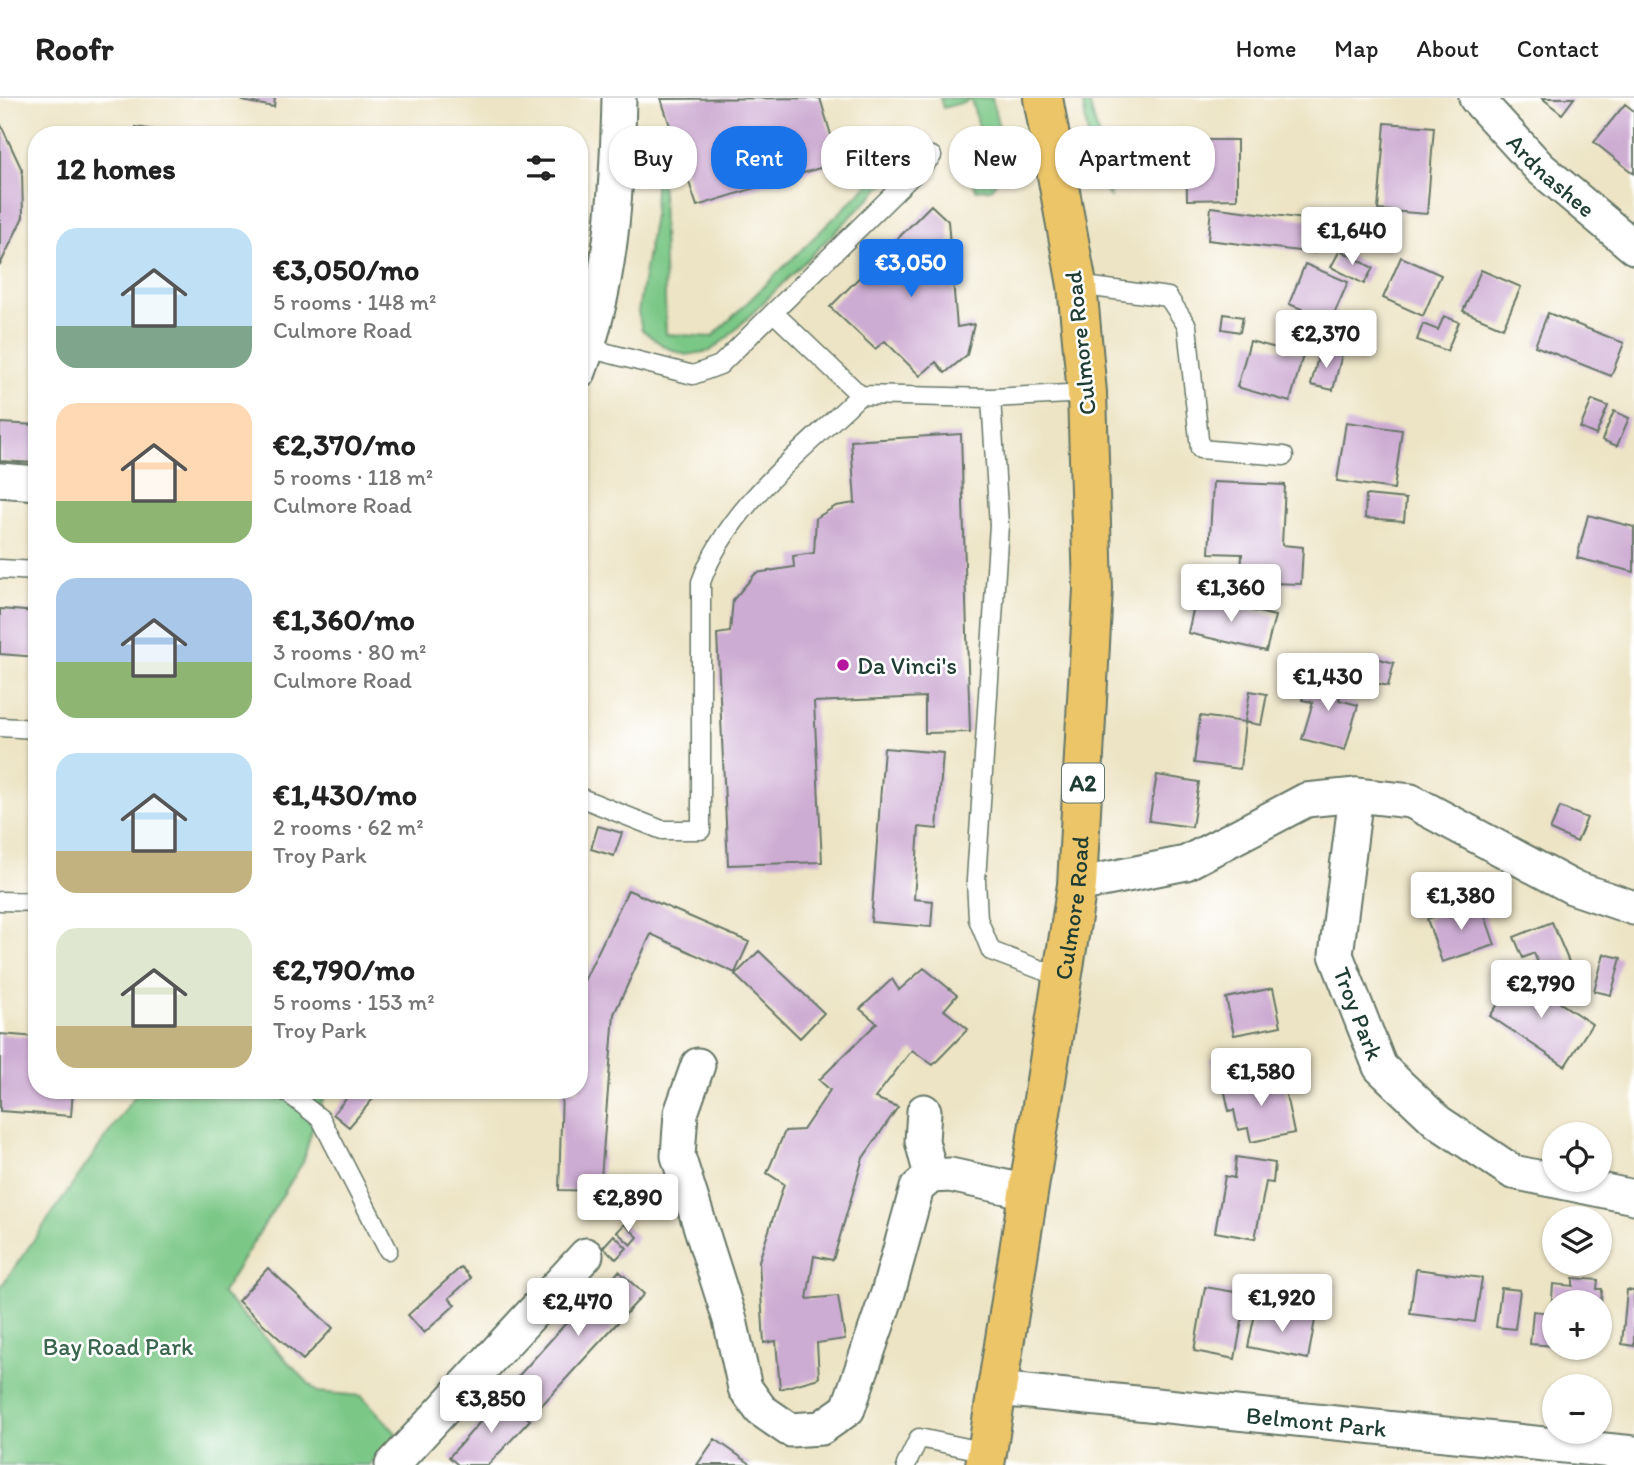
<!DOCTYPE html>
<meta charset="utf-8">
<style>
body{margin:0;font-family:Itim,sans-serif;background:#f2f2f2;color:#222;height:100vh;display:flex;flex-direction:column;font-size:26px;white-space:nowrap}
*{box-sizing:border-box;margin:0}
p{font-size:23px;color:#767676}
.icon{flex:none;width:38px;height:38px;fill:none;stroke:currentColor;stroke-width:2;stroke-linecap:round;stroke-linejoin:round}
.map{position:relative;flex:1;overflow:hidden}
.panel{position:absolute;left:28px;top:28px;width:560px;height:973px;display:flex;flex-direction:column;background:#fff;border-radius:28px;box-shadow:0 2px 5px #0004}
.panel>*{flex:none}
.top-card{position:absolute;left:609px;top:28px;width:665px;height:63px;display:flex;gap:14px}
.tools{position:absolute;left:1542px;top:1024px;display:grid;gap:14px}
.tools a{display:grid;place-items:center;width:70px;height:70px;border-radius:50%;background:#fff;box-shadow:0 2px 5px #0004;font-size:35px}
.price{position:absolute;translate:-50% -60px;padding:0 16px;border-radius:7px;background:#fff;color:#222;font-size:23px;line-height:46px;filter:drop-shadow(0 2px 4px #0008)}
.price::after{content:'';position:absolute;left:50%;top:42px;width:21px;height:16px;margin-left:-10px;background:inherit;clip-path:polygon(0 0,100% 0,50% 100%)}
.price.active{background:#1a73e8;color:#fff}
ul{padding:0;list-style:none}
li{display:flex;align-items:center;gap:21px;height:175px;padding:0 28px}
li span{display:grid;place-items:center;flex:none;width:196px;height:140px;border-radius:21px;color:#555}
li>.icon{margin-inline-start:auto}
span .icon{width:84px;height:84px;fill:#fffc;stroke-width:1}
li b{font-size:30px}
h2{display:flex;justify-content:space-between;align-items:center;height:84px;padding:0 28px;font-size:30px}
.chip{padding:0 24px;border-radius:28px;background:#fff;box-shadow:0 2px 5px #0004;font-size:24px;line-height:63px}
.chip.active{background:#1a73e8;color:#fff}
header{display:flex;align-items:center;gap:42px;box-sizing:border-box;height:98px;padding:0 35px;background:#fff;border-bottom:2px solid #e0e0e0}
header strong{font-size:33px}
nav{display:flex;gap:38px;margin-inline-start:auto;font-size:24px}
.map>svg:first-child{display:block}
.green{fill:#7ac786;stroke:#4c825d;stroke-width:2}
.building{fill:#cdacd3}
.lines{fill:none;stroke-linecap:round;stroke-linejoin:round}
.lane-casing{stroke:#677767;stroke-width:21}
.street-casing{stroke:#677767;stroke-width:37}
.highway-casing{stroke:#677767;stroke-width:42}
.lane{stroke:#fff;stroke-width:18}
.street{stroke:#fff;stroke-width:33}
.highway{stroke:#edc569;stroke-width:38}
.poi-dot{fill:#b5179e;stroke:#fff;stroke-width:2.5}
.labels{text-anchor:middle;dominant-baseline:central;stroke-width:5;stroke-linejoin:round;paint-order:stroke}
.shield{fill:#fff;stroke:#627771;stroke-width:2}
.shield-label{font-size:23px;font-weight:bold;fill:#1f3d34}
.street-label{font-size:24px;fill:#1f3d34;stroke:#fff}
.poi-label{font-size:24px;fill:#1f3d34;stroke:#fff;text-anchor:start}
.park-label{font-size:24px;fill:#3a664d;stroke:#fff}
</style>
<header>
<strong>Roofr</strong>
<nav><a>Home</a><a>Map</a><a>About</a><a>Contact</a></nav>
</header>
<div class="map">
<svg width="1634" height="1367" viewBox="0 0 1634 1367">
<rect width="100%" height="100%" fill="#fff"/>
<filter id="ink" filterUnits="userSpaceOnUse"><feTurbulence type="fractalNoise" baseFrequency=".0143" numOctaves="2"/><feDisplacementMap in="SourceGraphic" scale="14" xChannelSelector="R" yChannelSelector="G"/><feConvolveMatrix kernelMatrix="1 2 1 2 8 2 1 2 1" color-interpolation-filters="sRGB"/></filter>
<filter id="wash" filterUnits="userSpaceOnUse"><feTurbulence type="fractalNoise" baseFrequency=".00686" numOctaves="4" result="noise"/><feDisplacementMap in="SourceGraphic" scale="28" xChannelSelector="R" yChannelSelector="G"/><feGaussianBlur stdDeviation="1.57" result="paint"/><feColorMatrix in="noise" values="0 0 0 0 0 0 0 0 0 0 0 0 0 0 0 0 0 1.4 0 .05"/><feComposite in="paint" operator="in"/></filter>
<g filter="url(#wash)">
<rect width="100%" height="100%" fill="#ede4c5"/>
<path class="green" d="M940,0H992C998,30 1013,66 991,91L976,92L972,81L993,74L971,2L943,10Z
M1082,0H1088L1105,62L1110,99C1089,75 1088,31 1082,0Z
M897,39L903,44L900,67L885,85L729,238L710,253L686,257L665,249L642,232L638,214L654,117L656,63L661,60L666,236L712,239L874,81Z
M139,992H329L317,1013L303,1064L222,1195L317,1294L362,1298L397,1336L369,1367H0V1190Z"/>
<g id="blocks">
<path class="building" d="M243,0H275L274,9L242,3Z
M820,0L839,64L697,108L661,1Z
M1542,0H1574L1562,16Z
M1625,6L1634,13V76L1594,44Z
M0,25L22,72L23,119L0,167Z
M1385,25L1434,29L1427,116L1378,112Z
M136,29L168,34L167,37H134Z
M1186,42H1237V101L1187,102Z
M931,107L948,123L957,229L974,226L967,257L945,275L936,264L920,278L885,243L875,251L830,209Z
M1211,109L1321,123L1315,155L1208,142Z
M1330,114L1371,117L1370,137L1328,135Z
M1340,152L1373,170L1364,186L1331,169Z
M1401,159L1441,177L1423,218L1383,200Z
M1305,166L1348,184L1331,223L1289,206Z
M1481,172L1521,189L1503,230L1463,213Z
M1548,215L1624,245L1611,278L1535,248Z
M1224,216L1243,219L1240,234L1222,231Z
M1444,218L1459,224L1447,253L1417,242L1423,226L1438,232Z
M1250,243L1303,257L1290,304L1237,289Z
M1320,251L1342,256L1333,292L1311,287Z
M1592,302L1608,308L1596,337L1580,330Z
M1614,313L1629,320L1617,348L1602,342Z
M1346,324L1402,332L1394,391L1337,383Z
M0,325L37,327V365L0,363Z
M961,336L970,634L925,635V599L814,604L822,764L728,767L717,536L730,534L733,502L756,475L794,469L793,458L814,455L816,420L836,408L855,405L851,343Z
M1213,384L1285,387L1282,447L1303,449L1301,486L1241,484L1242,456L1209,455Z
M1366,397L1406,401L1404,423L1365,420Z
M1588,417L1634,429V474L1577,460Z
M1196,499L1275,518L1266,553L1188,535Z
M0,511L37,514V559L0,556Z
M1373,559L1394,565L1388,588L1367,583Z
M1310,576L1344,585L1339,602L1358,607L1345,652L1302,641L1313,604L1302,602Z
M1250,593L1267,596L1261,627L1245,624Z
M1200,618L1245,624L1240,671L1194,665Z
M884,650L943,655L937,731L919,729L914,801L933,803L931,829L871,824Z
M1157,677L1199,684L1192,729L1149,723Z
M1560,709L1587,720L1577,744L1550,732Z
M598,728L622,735L614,758L591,751Z
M628,792L749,844L735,875L651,836L614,916L600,1093L559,1092L562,992H579V893Z
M1480,803L1495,847L1442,864L1427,821Z
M1552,824L1569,864L1542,875L1534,855L1523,860L1514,839Z
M759,853L824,915L800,940L735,877Z
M1604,856L1621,860L1611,897L1594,893Z
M924,870L957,897L944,912L968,931L933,967L912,952L875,1000L898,1009L863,1060L833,1162L814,1158L807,1201L838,1198L845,1241L817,1245L819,1280L780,1291L776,1243L764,1245L759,1163L784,1086L767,1075L785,1033L803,1032L830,992L819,982L877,925L860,911L892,881L899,892Z
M1518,877L1592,926L1565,968L1490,918Z
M1273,890L1281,928L1234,937L1226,900Z
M0,936L37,939V992H73L71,1018L0,1013Z
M1259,953L1263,978L1215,986L1211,960Z
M1282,978L1294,1035L1251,1044L1248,1030L1238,1032L1234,1012L1229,1013L1224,990Z
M353,992H362L373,1001L349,1029L333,1016Z
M1236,1059L1275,1065L1273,1085L1266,1084L1255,1141L1215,1134L1225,1078L1234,1080Z
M624,1126L638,1139L631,1147L617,1134Z
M614,1137L627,1150L616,1161L603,1149Z
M461,1169L471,1180L449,1200L455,1207L424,1235L408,1217Z
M268,1170L333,1230L303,1262L238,1203Z
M1416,1171L1482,1180L1475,1224L1410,1216Z
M619,1173L644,1196L540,1309L513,1284L602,1185L606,1188Z
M1573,1180L1598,1182L1597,1191H1602L1601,1204H1554V1248L1530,1246L1533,1213L1551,1215L1553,1186L1573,1188Z
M1205,1189L1247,1196L1235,1261L1194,1253Z
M1501,1190L1520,1192L1515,1231L1496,1229Z
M1627,1192L1634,1193V1248L1622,1246Z
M1256,1211L1315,1222L1308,1261L1248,1249Z
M503,1298L530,1322L488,1367H458L449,1359Z
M715,1341L752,1367H697Z"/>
</g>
</g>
<g filter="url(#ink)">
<use href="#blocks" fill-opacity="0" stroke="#677767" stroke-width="2"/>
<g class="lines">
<defs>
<path id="lane" d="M1077,187L1168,199L1187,228L1200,351L1284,358
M775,216L860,297
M588,250L693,277L720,267L932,58
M991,300L999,427L976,782L978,821L991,853L1063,880
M0,471L37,473
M0,629L37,631
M579,699L662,732H701V484C728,408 804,352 860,297L991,300L1087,295
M0,803L37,804
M284,992L321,1021L388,1152
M906,1367L919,1340L987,1354"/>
<g id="street">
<path id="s1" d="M1476,0L1540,70L1634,149"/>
<path d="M579,274C612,186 617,93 619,0"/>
<path d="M0,382L37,385"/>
<path id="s2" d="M1356,697L1336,857L1380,969L1438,1024L1513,1074L1634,1099"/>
<path d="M1077,787L1186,765L1306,702L1356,697L1411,703L1572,789L1634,810"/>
<path d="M698,967L681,1015L678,1058L730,1222L745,1290L761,1312L790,1332L821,1330L848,1311L888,1195L917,1090L931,1078L950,1077L1029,1094"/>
<path d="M924,1013L922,1043L931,1078"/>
<path id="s3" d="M998,1291L1634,1355"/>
<path d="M392,1367L586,1157"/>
</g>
<g id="highway">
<path id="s4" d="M985,1367L1077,787L1093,491L1087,295L1077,187L1043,0"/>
</g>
</defs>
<use href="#lane" class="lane-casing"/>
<use href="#street" class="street-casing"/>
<use href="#highway" class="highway-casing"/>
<use href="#lane" class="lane"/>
<use href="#street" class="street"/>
<use href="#highway" class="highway"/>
</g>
</g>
<circle class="poi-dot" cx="843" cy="567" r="7"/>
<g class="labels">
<rect class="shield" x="1062" y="665.5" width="42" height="39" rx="5"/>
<g class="shield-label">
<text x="1083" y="685">A2</text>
</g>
<g class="street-label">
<text stroke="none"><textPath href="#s1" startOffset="108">Ardnashee</textPath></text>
<text transform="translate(1080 245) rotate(-96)">Culmore Road</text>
<text stroke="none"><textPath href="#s4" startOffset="564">Culmore Road</textPath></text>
<text stroke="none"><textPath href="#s2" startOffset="224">Troy Park</textPath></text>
<text stroke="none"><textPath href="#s3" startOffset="320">Belmont Park</textPath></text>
</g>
<g class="poi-label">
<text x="857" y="567">Da Vinci's</text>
</g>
<g class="park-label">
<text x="118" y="1248">Bay Road Park</text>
</g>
</g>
</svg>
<div class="tools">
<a><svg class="icon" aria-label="locate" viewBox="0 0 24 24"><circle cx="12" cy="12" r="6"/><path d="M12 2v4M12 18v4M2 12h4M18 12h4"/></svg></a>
<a><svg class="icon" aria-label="layers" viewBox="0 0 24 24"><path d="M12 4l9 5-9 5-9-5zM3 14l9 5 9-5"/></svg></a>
<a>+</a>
<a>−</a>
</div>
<b class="price" style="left:1352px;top:169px">€1,640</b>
<b class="price active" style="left:911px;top:201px">€3,050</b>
<b class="price" style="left:1326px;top:272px">€2,370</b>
<b class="price" style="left:1231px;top:526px">€1,360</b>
<b class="price" style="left:1328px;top:615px">€1,430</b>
<b class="price" style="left:1461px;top:834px">€1,380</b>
<b class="price" style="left:1541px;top:922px">€2,790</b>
<b class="price" style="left:1261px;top:1010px">€1,580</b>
<b class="price" style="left:628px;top:1136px">€2,890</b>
<b class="price" style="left:1282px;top:1236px">€1,920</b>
<b class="price" style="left:578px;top:1240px">€2,470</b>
<b class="price" style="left:491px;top:1337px">€3,850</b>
<div class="top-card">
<a class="chip">Buy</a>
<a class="chip active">Rent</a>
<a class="chip">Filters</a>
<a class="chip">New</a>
<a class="chip">Apartment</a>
</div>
<section class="panel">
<h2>12 homes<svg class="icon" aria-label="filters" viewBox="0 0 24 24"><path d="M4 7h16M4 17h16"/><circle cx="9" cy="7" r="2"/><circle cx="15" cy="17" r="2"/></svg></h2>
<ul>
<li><span style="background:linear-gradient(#bfe0f5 70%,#7fa58c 0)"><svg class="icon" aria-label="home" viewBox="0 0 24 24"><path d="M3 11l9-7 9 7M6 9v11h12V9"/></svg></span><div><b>€3,050/mo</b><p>5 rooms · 148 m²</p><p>Culmore Road</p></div></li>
<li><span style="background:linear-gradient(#ffd9b3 70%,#8fb573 0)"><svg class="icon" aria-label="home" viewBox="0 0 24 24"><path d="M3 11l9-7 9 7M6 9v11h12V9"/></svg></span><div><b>€2,370/mo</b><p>5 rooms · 118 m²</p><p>Culmore Road</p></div></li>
<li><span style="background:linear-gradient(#a9c7e8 60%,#8fb573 0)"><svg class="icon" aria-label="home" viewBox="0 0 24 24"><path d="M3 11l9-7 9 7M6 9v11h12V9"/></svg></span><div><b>€1,360/mo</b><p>3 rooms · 80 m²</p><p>Culmore Road</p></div></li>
<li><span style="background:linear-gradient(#bfe0f5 70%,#c2b280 0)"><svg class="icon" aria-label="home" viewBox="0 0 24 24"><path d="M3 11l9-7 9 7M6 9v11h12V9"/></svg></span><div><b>€1,430/mo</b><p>2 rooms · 62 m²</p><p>Troy Park</p></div></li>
<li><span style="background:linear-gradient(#dfe7d0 70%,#c2b280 0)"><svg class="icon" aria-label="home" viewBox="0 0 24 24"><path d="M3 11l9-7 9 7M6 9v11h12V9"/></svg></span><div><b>€2,790/mo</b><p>5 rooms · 153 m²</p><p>Troy Park</p></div></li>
</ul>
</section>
</div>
